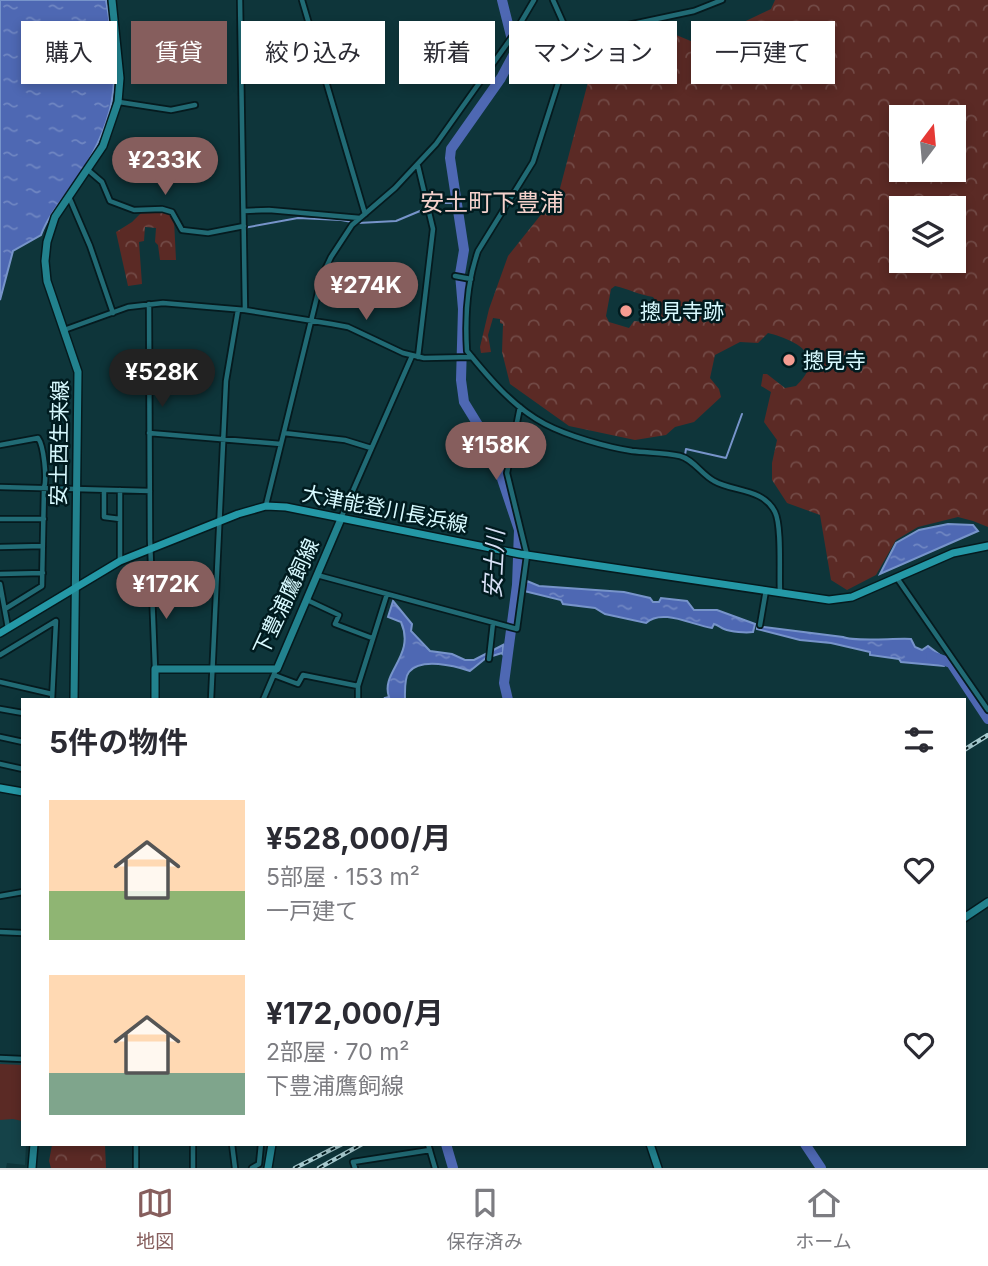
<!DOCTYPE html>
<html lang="ja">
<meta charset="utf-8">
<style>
body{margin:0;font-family:Inter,"Noto Sans JP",sans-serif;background:#f2f2f3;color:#2b2b33;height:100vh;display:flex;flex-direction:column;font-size:26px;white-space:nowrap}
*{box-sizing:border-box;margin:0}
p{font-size:23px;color:#7c7c81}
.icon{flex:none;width:38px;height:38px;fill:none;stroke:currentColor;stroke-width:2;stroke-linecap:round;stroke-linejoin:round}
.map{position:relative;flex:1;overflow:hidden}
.details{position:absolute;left:21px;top:698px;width:945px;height:448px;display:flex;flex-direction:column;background:#fff;border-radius:0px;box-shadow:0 4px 10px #0003}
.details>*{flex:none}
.top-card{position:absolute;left:21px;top:21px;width:947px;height:63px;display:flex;gap:14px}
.needle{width:46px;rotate:16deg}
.tools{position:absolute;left:889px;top:105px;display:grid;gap:14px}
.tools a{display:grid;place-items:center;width:77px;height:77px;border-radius:0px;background:#fff;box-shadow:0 4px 10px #0003;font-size:35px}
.price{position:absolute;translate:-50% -60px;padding:0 16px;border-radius:24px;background:#865e5d;color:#fff;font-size:23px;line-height:46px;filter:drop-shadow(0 2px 4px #0008)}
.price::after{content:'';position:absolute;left:50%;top:42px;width:21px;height:16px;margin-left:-10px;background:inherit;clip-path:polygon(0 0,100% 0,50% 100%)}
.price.active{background:#222;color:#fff}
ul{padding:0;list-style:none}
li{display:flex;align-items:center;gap:21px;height:175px;padding:0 28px}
li span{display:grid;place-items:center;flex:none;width:196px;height:140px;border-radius:0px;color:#555}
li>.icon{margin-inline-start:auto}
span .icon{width:84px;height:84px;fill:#fffc;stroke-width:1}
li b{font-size:30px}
h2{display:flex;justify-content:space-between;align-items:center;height:84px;padding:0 28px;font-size:30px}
.pill{padding:0 24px;border-radius:0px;background:#fff;box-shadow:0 4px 10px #0003;font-size:24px;line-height:63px}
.pill.active{background:#865e5d;color:#fff}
.dock{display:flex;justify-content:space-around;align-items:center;height:98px;border-top:2px solid #e1e1e2;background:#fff;font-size:19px;color:#7c7c81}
.dock a{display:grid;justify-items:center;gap:4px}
.dock .active{color:#865e5d}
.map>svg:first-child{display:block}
.built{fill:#154349}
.forest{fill:url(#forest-crowns);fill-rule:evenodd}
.pitch{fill:#5b2a25}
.water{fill:url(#water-ripples);stroke:#7794ca;stroke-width:2}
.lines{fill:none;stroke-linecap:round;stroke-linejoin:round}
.stream{stroke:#7794ca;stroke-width:2}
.river{stroke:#4e68b3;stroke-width:10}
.street-casing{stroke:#051a1e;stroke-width:8}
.secondary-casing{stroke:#051a1e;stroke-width:10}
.primary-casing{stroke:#051a1e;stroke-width:10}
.street{stroke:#216b75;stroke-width:4.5}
.secondary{stroke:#22828e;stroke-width:7}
.primary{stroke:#2498a6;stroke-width:7}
.rail-casing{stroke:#a6c9ce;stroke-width:4.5}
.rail{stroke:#001b1f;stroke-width:2;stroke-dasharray:5;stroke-linecap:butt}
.poi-dot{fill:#f59c91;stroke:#001b1f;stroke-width:2.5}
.labels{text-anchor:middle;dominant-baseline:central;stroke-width:5;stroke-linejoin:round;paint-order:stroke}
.poi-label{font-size:21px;fill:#d8faff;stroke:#001b1f;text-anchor:start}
.street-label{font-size:21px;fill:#d8faff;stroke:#001b1f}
.water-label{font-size:23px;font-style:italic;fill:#d7e0f5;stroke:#001b1f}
.quarter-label{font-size:24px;fill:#f4d1cc;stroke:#001b1f}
</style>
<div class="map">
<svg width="988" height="1168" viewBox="0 0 988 1168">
<defs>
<pattern id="forest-crowns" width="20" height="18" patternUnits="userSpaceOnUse" patternTransform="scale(1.75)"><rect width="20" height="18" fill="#5b2a25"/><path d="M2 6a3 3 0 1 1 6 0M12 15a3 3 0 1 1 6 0" fill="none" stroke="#724a46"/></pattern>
<pattern id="water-ripples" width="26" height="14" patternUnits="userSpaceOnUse" patternTransform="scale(1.75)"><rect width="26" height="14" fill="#4e68b3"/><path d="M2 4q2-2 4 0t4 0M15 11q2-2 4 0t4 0" fill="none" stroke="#6f86c2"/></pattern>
</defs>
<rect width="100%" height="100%" fill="#0e353a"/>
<path class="built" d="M0,1062L23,1063V1144L26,1145L25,1165L7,1163L6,1168H0Z"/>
<path class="forest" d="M775,0H988V527L973,521L958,517L918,527L896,540L876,575L847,590L831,580L820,515L787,503L772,480V463L777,440L764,422L771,392L761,386L763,374H767L785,388L796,386C801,381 807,374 809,367C813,346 783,337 768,333L758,343L740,342L715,355L710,378L719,389L721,397L694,422L675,427L666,435L635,440L569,426L510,384L502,352L503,324L500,323V319L493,318L488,335L491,352L481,353L480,347L489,309L508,256L559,192L597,48L657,27L698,44L771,9ZM954,117V170H901V117ZM954,208V261H901V208ZM615,286C629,289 639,295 653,297L656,302L653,323L634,321L629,328L609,322L606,316L611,289Z
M161,210L170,213L174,220L176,260H160L158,245L155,242L156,228L145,227L144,241L139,242L142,284L128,286L116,232L132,222L143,211Z
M52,1145H105L106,1168H51L49,1161Z"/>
<path class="pitch" d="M0,1064L23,1065L22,1121L13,1119L0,1120Z"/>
<path class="water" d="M0,0H106C119,74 121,112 79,176C66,196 49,213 41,235L13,251L0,300Z
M948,524L973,525L978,531L880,574L896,543L919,530Z
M522,579L539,586L624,592L650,598L653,602H659L661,598L687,601L694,610H717L755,624L753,632C746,633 731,632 724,629C721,628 718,625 714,624L712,628C692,625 662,608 646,623L605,614L595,608L563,604L561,600L520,590Z
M393,601L412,624L411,631L430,651L452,654L465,660H474L503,645V655L502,653L486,658L470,671C455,666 421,657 409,672C404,678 405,692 405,700H386L385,698L389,697C380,672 416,656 401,622L388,617Z
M757,626L843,637C853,642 895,638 911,639L915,647L922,650L928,646L948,661L944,666L901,662L899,659L870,655V652L831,643L800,640L757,629Z"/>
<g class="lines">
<path class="stream" d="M358,223L396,221L439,203H457
M227,231L298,218L341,220L352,222
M685,455L686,449L726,458L742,414"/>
<path class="river" d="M502,0L515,52L501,78L451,149L450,158L464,250L460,274L463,309L461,380L464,402L491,446L519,530L517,585L504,683L508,700
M931,656L951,663L988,719
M446,1144L453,1168
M805,1144L821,1168"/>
<defs>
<path id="street" d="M240,0L245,310
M302,0L365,214
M553,0L574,47
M722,0L694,11L628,25L600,34L574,47L563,68L533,162L478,251C467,282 465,318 467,351C489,378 513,407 545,424C568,436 606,447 632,451C648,453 664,452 680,456C693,459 702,475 714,481C733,492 763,488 775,512C782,526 779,574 780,592
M119,102L171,110L195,105
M88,170L102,182L110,201L134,210L162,209L172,212L182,230L208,233L244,226
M69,197L90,246L113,313
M244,211L269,210L360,218
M455,276L471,279
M149,304L150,539L155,669
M64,330L128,307L163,303L245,310L332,324L348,327L403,353L424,358L472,357
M418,357L433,229L418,166
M149,433L281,444L322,276L331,257L352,225L395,188L436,144L514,34L534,0
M284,433L345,440L371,448
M0,445L38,438C44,446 47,478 44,488L42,586L5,609
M0,487L150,491
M104,490V517L120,519
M120,490V560
M266,505L281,444
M341,518L412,356
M0,519H44
M0,547L43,546
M0,574L43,573
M317,575L517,629L527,555L507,473L520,407
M897,578L988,710
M0,584L8,628
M307,600L339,615L335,624L372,638
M760,625L766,590
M0,655L56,621L52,700
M489,659L493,623
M274,675L298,684L303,675L358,686
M0,682L52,694
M211,700L226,381L238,310
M263,700L275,672
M358,700V686L387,594
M0,709L23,713
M0,737L23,742
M0,764L23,769
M0,896L23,892
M0,932L23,933
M0,1058L23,1059
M232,1144L235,1168
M428,1144L435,1168
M136,1168V1144
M193,1168V1144
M252,1168L259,1164L261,1144
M355,1168L353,1162L430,1150"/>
<path id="secondary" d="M74,700L78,372L47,281L45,261L47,242L55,217L103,146L118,102L120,78L112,0
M155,700V669H277L341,519
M964,918L988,902
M650,1144L658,1168
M32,1168L34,1144
M268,1168L272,1144"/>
<path id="primary" d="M0,633L120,561L238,514L266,506L286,507L520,554L829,600L852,597L953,553L988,546
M0,788L23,792"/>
</defs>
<use href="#street" class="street-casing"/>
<use href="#secondary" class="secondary-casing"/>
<use href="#primary" class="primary-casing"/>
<use href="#street" class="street"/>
<use href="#secondary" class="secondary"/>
<use href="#primary" class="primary"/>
<defs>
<path id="rail" d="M964,750L988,735
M295,1168L342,1144
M319,1168L362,1144"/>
</defs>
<use href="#rail" class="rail-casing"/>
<use href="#rail" class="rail"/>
</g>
<g class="poi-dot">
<circle cx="626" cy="311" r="7"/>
<circle cx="789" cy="360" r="7"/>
</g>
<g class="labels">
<g class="poi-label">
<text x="640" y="311">摠見寺跡</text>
<text x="803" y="360">摠見寺</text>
</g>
<g class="street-label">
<text transform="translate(59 443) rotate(-89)">安土西生来線</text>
<text transform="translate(385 509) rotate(11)">大津能登川長浜線</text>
<text transform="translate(286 597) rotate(-65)">下豊浦鷹飼線</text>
</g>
<g class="water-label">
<text transform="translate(494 564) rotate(-87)">安土川</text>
</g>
<g class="quarter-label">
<text x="492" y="202">安土町下豊浦</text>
</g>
</g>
</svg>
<div class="tools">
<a><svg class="needle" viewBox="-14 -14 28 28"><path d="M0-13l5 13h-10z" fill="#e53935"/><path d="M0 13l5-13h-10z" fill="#7c7c81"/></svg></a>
<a><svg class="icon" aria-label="layers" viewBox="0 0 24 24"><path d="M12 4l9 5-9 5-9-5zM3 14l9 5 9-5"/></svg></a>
</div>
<b class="price" style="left:165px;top:197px">¥233K</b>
<b class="price" style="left:366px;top:322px">¥274K</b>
<b class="price active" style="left:162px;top:409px">¥528K</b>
<b class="price" style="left:496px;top:482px">¥158K</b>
<b class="price" style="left:166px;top:621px">¥172K</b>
<div class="top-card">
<a class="pill">購入</a>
<a class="pill active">賃貸</a>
<a class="pill">絞り込み</a>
<a class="pill">新着</a>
<a class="pill">マンション</a>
<a class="pill">一戸建て</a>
</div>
<section class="details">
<h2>5件の物件<svg class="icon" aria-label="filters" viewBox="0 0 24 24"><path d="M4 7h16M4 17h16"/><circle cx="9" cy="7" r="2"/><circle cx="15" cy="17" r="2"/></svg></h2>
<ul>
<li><span style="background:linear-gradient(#ffd9b3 65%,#8fb573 0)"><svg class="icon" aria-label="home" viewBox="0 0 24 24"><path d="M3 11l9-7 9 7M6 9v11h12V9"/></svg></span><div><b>¥528,000/月</b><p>5部屋 · 153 m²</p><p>一戸建て</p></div><svg class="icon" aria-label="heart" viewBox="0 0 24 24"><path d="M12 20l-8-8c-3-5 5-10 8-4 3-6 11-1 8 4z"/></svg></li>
<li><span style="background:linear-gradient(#ffd9b3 70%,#7fa58c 0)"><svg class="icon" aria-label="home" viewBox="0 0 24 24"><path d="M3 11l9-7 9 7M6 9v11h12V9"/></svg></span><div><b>¥172,000/月</b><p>2部屋 · 70 m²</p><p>下豊浦鷹飼線</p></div><svg class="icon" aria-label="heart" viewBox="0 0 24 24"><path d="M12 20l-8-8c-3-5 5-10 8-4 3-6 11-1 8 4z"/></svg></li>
</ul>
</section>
</div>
<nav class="dock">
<a class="active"><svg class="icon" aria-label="map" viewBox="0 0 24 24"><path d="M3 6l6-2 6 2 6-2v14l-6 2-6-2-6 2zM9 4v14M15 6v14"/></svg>地図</a>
<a><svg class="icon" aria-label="saved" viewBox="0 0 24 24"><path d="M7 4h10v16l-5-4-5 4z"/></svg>保存済み</a>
<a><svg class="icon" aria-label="home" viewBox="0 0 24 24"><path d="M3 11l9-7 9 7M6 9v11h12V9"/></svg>ホーム</a>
</nav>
